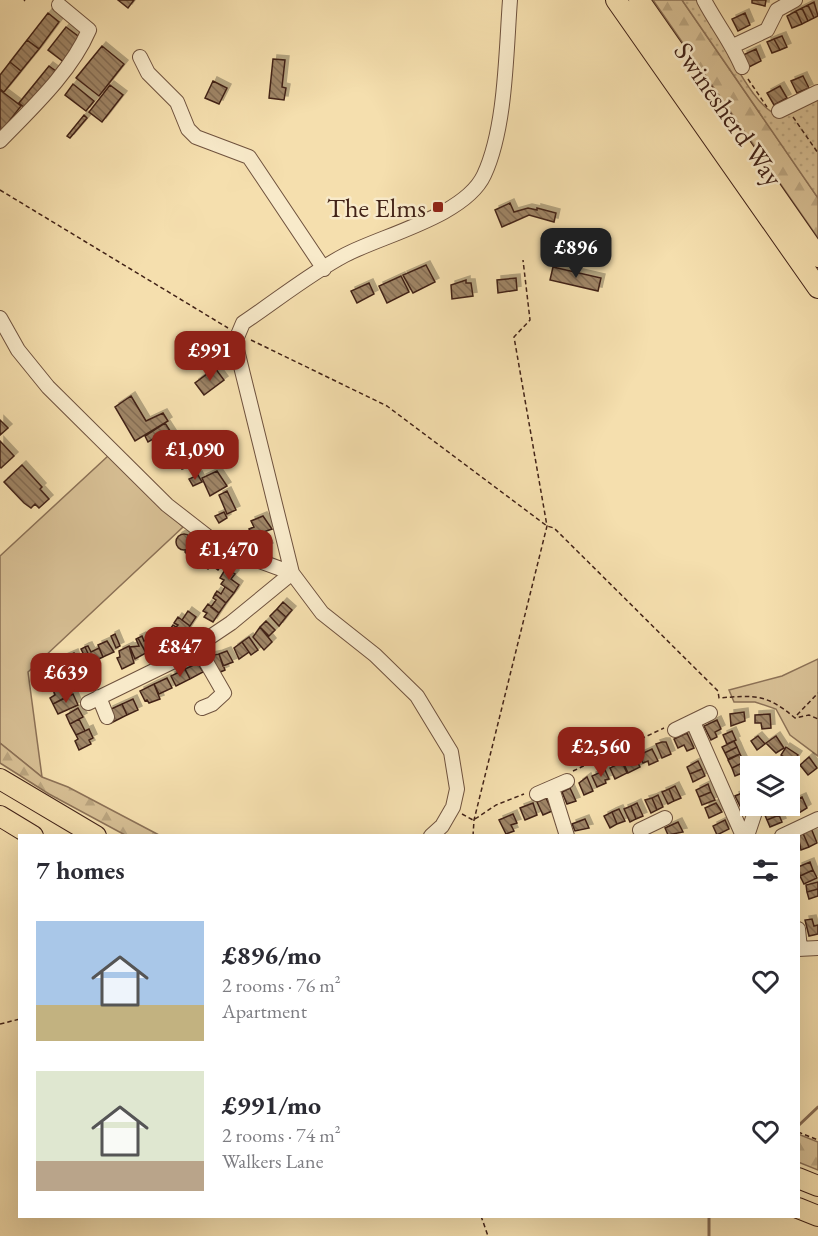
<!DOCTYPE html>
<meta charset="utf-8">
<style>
body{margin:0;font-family:"EB Garamond",serif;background:#f2f2f3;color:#2b2b33;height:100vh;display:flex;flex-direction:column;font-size:22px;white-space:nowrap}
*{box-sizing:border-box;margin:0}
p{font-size:20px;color:#7c7c81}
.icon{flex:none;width:33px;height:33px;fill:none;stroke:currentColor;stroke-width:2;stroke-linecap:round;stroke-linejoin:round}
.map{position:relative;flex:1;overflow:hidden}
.details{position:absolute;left:18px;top:834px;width:782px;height:384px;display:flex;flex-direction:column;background:#fff;border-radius:0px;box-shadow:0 6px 24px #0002}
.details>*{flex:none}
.controls{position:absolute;left:740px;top:756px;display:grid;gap:12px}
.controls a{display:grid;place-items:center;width:60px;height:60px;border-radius:0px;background:#fff;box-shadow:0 6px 24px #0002;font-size:30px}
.price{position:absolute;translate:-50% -51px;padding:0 14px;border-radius:12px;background:#8f2418;color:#fff;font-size:20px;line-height:39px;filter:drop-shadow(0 2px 3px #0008)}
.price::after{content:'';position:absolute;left:50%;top:36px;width:18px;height:14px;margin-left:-9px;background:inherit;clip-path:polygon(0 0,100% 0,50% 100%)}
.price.active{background:#222;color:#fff}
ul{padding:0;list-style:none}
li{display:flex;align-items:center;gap:18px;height:150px;padding:0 18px}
li span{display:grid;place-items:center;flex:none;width:168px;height:120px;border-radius:0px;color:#555}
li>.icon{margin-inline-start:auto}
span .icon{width:72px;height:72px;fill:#fffc;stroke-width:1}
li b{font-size:26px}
h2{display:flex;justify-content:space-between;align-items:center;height:72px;padding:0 18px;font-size:26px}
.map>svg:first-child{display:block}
.green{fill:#d7bf94;stroke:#8c7156;stroke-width:1.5}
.forest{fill:url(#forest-firs);stroke:#8c7156;stroke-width:1.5}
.park{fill:url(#park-dots);stroke:#8c7156;stroke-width:1.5}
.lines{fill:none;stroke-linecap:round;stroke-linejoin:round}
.stream{stroke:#896d53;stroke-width:3}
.building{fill:url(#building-back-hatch);stroke:#422318;stroke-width:1.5;filter:url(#shadow)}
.minor-casing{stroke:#6f523e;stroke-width:16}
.highway-casing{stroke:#422318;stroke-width:22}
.path{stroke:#422318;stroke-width:1.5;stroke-dasharray:4.5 3;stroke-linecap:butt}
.minor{stroke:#f8eaca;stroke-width:14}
.highway{stroke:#f5dfae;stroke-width:20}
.poi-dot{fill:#8f2418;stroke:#f8eaca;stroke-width:2}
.labels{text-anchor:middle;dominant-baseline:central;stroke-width:5;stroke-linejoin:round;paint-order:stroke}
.street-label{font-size:27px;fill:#422318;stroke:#f8eaca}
.poi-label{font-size:27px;fill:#422318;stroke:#f8eaca;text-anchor:end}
</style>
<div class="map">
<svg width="818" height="1236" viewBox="0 0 818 1236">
<defs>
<pattern id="forest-firs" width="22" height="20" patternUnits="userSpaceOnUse" patternTransform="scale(1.5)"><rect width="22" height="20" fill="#d7bf94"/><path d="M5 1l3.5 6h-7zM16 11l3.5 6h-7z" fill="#baa47f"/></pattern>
<pattern id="park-dots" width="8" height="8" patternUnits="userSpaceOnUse" patternTransform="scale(1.5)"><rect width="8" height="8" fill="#d7bf94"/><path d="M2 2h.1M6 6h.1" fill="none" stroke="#baa47f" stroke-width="1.8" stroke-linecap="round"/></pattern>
<pattern id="building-back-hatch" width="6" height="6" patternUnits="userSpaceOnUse" patternTransform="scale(1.5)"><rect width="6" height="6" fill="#9f8566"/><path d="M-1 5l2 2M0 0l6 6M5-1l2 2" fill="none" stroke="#836c53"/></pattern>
<filter id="shadow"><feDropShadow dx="4" dy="-4" stdDeviation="0" flood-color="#0004"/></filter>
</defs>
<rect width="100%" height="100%" fill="#f5dfae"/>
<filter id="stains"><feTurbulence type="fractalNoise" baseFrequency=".00333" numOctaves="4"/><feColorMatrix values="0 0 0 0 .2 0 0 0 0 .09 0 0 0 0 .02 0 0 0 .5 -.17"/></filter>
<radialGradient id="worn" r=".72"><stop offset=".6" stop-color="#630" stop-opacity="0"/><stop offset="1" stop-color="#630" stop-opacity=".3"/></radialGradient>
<path class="green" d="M108,456L183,527L28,672L42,777L0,743V556Z
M818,659V756L790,735L776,709L755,702H734L729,690L782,676Z"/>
<path class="forest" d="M653,0H682L818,198V238Z
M0,743L42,777L68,787L159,835H125L49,794L0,763Z
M798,1134L818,1142V1170L798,1162Z"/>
<path class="park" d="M682,0H700C716,27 749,102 774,113L818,91V198Z"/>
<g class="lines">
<path class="stream" d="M798,1126L818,1107
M709,1236V1216"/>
</g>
<path class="building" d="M118,0H134L128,8Z
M752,0H766L765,6L752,3Z
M814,2L818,16L814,18L808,5Z
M808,5L814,18L808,21L802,8Z
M802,8L808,21L802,24L796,11Z
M796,11L802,24L792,28L787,16Z
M48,13L59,22L39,49L27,40Z
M745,13L750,25L738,31L732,19Z
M66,27L82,39L65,63L48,50Z
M782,36L787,47L780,50L774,39Z
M774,39L780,50L772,53L767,42Z
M27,40L39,49L21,71L10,62Z
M102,46L124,64L99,96L76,78Z
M756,49L761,61L749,67L743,55Z
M273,59L285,60L282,87L286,88L284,100L269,98Z
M10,62L21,71L4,92L0,89V75Z
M49,66L57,72L27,110L19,103Z
M803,76L809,88L797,93L791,81Z
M213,81L227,88L219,104L205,98Z
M73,84L94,101L86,111L65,95Z
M110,85L123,95L102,122L89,112Z
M780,86L787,98L774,105L767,93Z
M0,90L21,106L0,133Z
M84,115L87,118L70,138L67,136Z
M510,203L514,212L528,208L537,210V208L556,213L554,222L529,215L502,227L495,210Z
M426,265L435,282L413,293L403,275Z
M553,267L601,278L598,291L550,280Z
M401,276L409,292L387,303L379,286Z
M516,278L517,290L498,293L497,280Z
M466,280V283H471L473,296L452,299L451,285Z
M369,283L374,294L357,303L351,291Z
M215,368L224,380L204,395L195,383Z
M131,396L146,421L163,413L168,421L135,441L115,407Z
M0,420L8,428L0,435Z
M165,423L174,437L157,448L153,439L148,442L145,436Z
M211,437L214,445L206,448L213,463L198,469L196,464L182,469L177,458Z
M172,439L179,449L185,445L188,449L166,463L157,448Z
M0,441L14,456L1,468L0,467Z
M22,465L42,487L40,489L49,499L39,508L35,504L31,508L24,503L4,482Z
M217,471L227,486L210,496L202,478Z
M198,475L202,482L193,486L189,479Z
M227,491L236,510L227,514L219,495Z
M224,512L227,518L219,523L215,516Z
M263,516L272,529L252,536L249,529L254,527L251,521Z
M176 542a8 8 0 1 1 16 0a8 8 0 1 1-16 0Z
M265,539L269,547L260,551L256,543Z
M193,540L203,548L197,556L190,550L187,554L185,552Z
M203,548L214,555L205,567L196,560Z
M214,555L224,562L218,570L211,565L208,569L205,567Z
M226,568L235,574L231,579L239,585L234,593L221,584L224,580L220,578Z
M225,587L234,593L226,603L215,594L217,591L221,594Z
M215,594L226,603L219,613L211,607L216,600L213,598Z
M283,602L292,610L286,617L277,609Z
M208,604L219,613L213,622L204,617L207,613L203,611Z
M277,609L286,617L279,626L270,616Z
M188,611L196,617L190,626L182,620Z
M178,617L190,626L183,637L179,634L176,637L168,632L173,625L176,627L178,625L174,623Z
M266,621L275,630L269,636L260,627Z
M260,627L272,642L264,650L253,637Z
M156,633L158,637L164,634L168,643L157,648L152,635Z
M115,634L120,646L116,648L111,636Z
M142,636L144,641L150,637L157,648L146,653L138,638Z
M249,637L258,650L251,655L242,642Z
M138,638L146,653L135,659L130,647L139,646L136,639Z
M107,641L114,652L103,657L98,645Z
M242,642L249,652L239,659L234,648Z
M88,646L91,652L99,648L103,657L92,662L85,647Z
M129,646L134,663L122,669L117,658L120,657L119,651Z
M85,647L92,662L81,668L77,659L84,655L81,649Z
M227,651L233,662L223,666L219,654Z
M74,653L80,671L63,676L56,661Z
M219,654L225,670L216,674L209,656Z
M198,663L203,672L190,679L185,669Z
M185,669L190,679L176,686L171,676Z
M167,678L172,688L159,694L154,684Z
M67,684L70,695L53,704L50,698L55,695L52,687L56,685L58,689Z
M154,684L160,699L149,703L147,700L145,701L140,691Z
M73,694L78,705L58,714L53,704Z
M133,699L138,710L127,715L122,704Z
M122,704L127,715L111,723L109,710Z
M78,708L83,717L70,724L66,715Z
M744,712L745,721L731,726L730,714Z
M770,714L771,728L762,729L761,723H755V715Z
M79,719L85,731L76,735L70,724Z
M717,720L721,729L715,732L717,737L711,740L704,726Z
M89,729L93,738L89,740L91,744L79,750L75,741L78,739L76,735Z
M732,731L736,740L727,744L723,735Z
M687,733L694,748L687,751L684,745L678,748L674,739Z
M758,736L765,744L757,750L751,741Z
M776,736L784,748L776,753L766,743Z
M734,741L737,747L725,753L722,747Z
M662,742H666L671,754L662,758L656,744Z
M737,747L740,754L728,759L725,753Z
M786,747L798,755L791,766L783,761L785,758L781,755Z
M652,749L658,761L649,765L648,761L643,763L639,755Z
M740,754L744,762L732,768L728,760Z
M635,757L640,767L628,773L623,762Z
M809,757L817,768L808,775L800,765Z
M698,761L702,769L690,774L687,767Z
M622,762L627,773L615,779L610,768Z
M744,762L747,771L735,776L732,768Z
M702,769L705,776L693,782L690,774Z
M605,770L609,779L605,780L606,783L597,787L592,776Z
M587,777L593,791L584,795L579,783Z
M708,784L711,792L699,797L696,790Z
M675,786L681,798L674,801L669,789Z
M570,788L576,801L567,804L562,792Z
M669,789L674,801L668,804L662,792Z
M749,790L750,804L748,805L742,793Z
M711,792L715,800L702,805L699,797Z
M742,793L748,805L741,808L735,796Z
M658,795L663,807L657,810L652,798Z
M802,797L807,808L799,813L793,801Z
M546,798L552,811L543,815L537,802Z
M652,798L657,810L651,813L645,800Z
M533,803L537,815L525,820L520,808Z
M637,803L643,816L636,819L631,806Z
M716,803L722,812L709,818L705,808Z
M631,806L636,819L630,822L624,809Z
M761,806H775L776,808L764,813Z
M776,808L779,815L767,820L764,813Z
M619,809L625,821L617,824L612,812Z
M612,812L617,824L610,828L604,816Z
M513,814L517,823L511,825L514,831L506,834L499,820Z
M779,815L782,822L770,827L767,820Z
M585,819L589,828L575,831L572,824Z
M725,820L729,829L717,835L713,826Z
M678,822L683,832L668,835L665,828Z
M811,828L817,843L809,847L802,831Z
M802,831L809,847L801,850L798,836Z
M810,862L813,870L800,876L798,867Z
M813,870L817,878L804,884L800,876Z
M818,882V889L807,892L806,885Z
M818,889V896L809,899L807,892Z
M812,919L814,926L818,925V934L809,936L805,920Z"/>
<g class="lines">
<defs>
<path id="minor" d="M704,0C716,23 732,43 742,67
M733,46L767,30L777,10L795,0
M140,57L148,73L177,102L188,129L196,137L249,157L324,269
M779,111L818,92
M0,141C32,108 71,72 89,30L59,5
M0,318L18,350L48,387L167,505L221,547L292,573
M197,646L224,693L212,704L202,708
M99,697L107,717
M88,703L176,660L231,623L292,573
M693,722L743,836
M675,730L710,713
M552,788L567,836
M537,794L567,781
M640,830L665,818
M431,836L442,826L453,807L457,789L451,752L417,696L375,655L322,613L292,573L235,342L243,323C276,301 309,274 345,255C383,235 465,216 484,175C506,128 506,52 510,0
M747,836L757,806
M782,836L818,819
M798,929L800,949
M798,949L818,948"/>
<path id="highway" d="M616,0L818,288
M639,0L818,257
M0,779L96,836
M0,816L33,836
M798,1178L818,1186
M798,1208L818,1216"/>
</defs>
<use href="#minor" class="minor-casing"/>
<use href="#highway" class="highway-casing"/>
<path class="path" d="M24,1L25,0
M748,79L767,107
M793,117L818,153
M0,190L228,328
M251,340L387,406L547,526L554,528L718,691L719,698C755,695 767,694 795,718L809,715L818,719
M797,715L818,693
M573,771L664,728
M462,814L473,820
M475,819L496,805L524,794
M473,836L474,820L547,526L514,337L530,320L523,260
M0,1024L20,1019
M798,1132L818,1140
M481,1216L488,1236"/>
<use href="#minor" class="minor"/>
<use href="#highway" class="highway"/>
</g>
<rect class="poi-dot" x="432" y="201" width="12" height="12" rx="3"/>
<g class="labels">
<g class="street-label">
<text transform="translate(729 114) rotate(55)">Swinesherd Way</text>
</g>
<g class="poi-label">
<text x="426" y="207">The Elms</text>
</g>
</g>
<rect width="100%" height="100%" filter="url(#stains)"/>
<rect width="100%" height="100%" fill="url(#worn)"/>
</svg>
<div class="controls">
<a><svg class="icon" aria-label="layers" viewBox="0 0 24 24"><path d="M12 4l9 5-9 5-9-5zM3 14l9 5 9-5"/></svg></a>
</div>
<b class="price active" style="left:576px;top:279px">£896</b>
<b class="price" style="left:210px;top:382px">£991</b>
<b class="price" style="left:195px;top:481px">£1,090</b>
<b class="price" style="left:229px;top:581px">£1,470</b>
<b class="price" style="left:180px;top:678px">£847</b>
<b class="price" style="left:66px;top:704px">£639</b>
<b class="price" style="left:601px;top:778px">£2,560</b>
<section class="details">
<h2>7 homes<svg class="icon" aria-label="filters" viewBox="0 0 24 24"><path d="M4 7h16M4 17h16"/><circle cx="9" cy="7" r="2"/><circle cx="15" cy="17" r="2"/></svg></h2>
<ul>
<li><span style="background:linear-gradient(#a9c7e8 70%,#c2b280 0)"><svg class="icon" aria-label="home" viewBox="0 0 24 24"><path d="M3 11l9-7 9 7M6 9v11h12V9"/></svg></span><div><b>£896/mo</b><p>2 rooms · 76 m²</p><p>Apartment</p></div><svg class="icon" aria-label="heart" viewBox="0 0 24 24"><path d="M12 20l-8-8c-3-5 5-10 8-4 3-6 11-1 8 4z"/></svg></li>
<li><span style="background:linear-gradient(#dfe7d0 75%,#b9a48a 0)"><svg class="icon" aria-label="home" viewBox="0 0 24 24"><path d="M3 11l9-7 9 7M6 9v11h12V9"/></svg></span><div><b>£991/mo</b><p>2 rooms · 74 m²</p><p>Walkers Lane</p></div><svg class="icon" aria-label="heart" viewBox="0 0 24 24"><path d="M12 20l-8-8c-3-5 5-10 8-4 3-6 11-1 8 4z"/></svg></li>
</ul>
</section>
</div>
